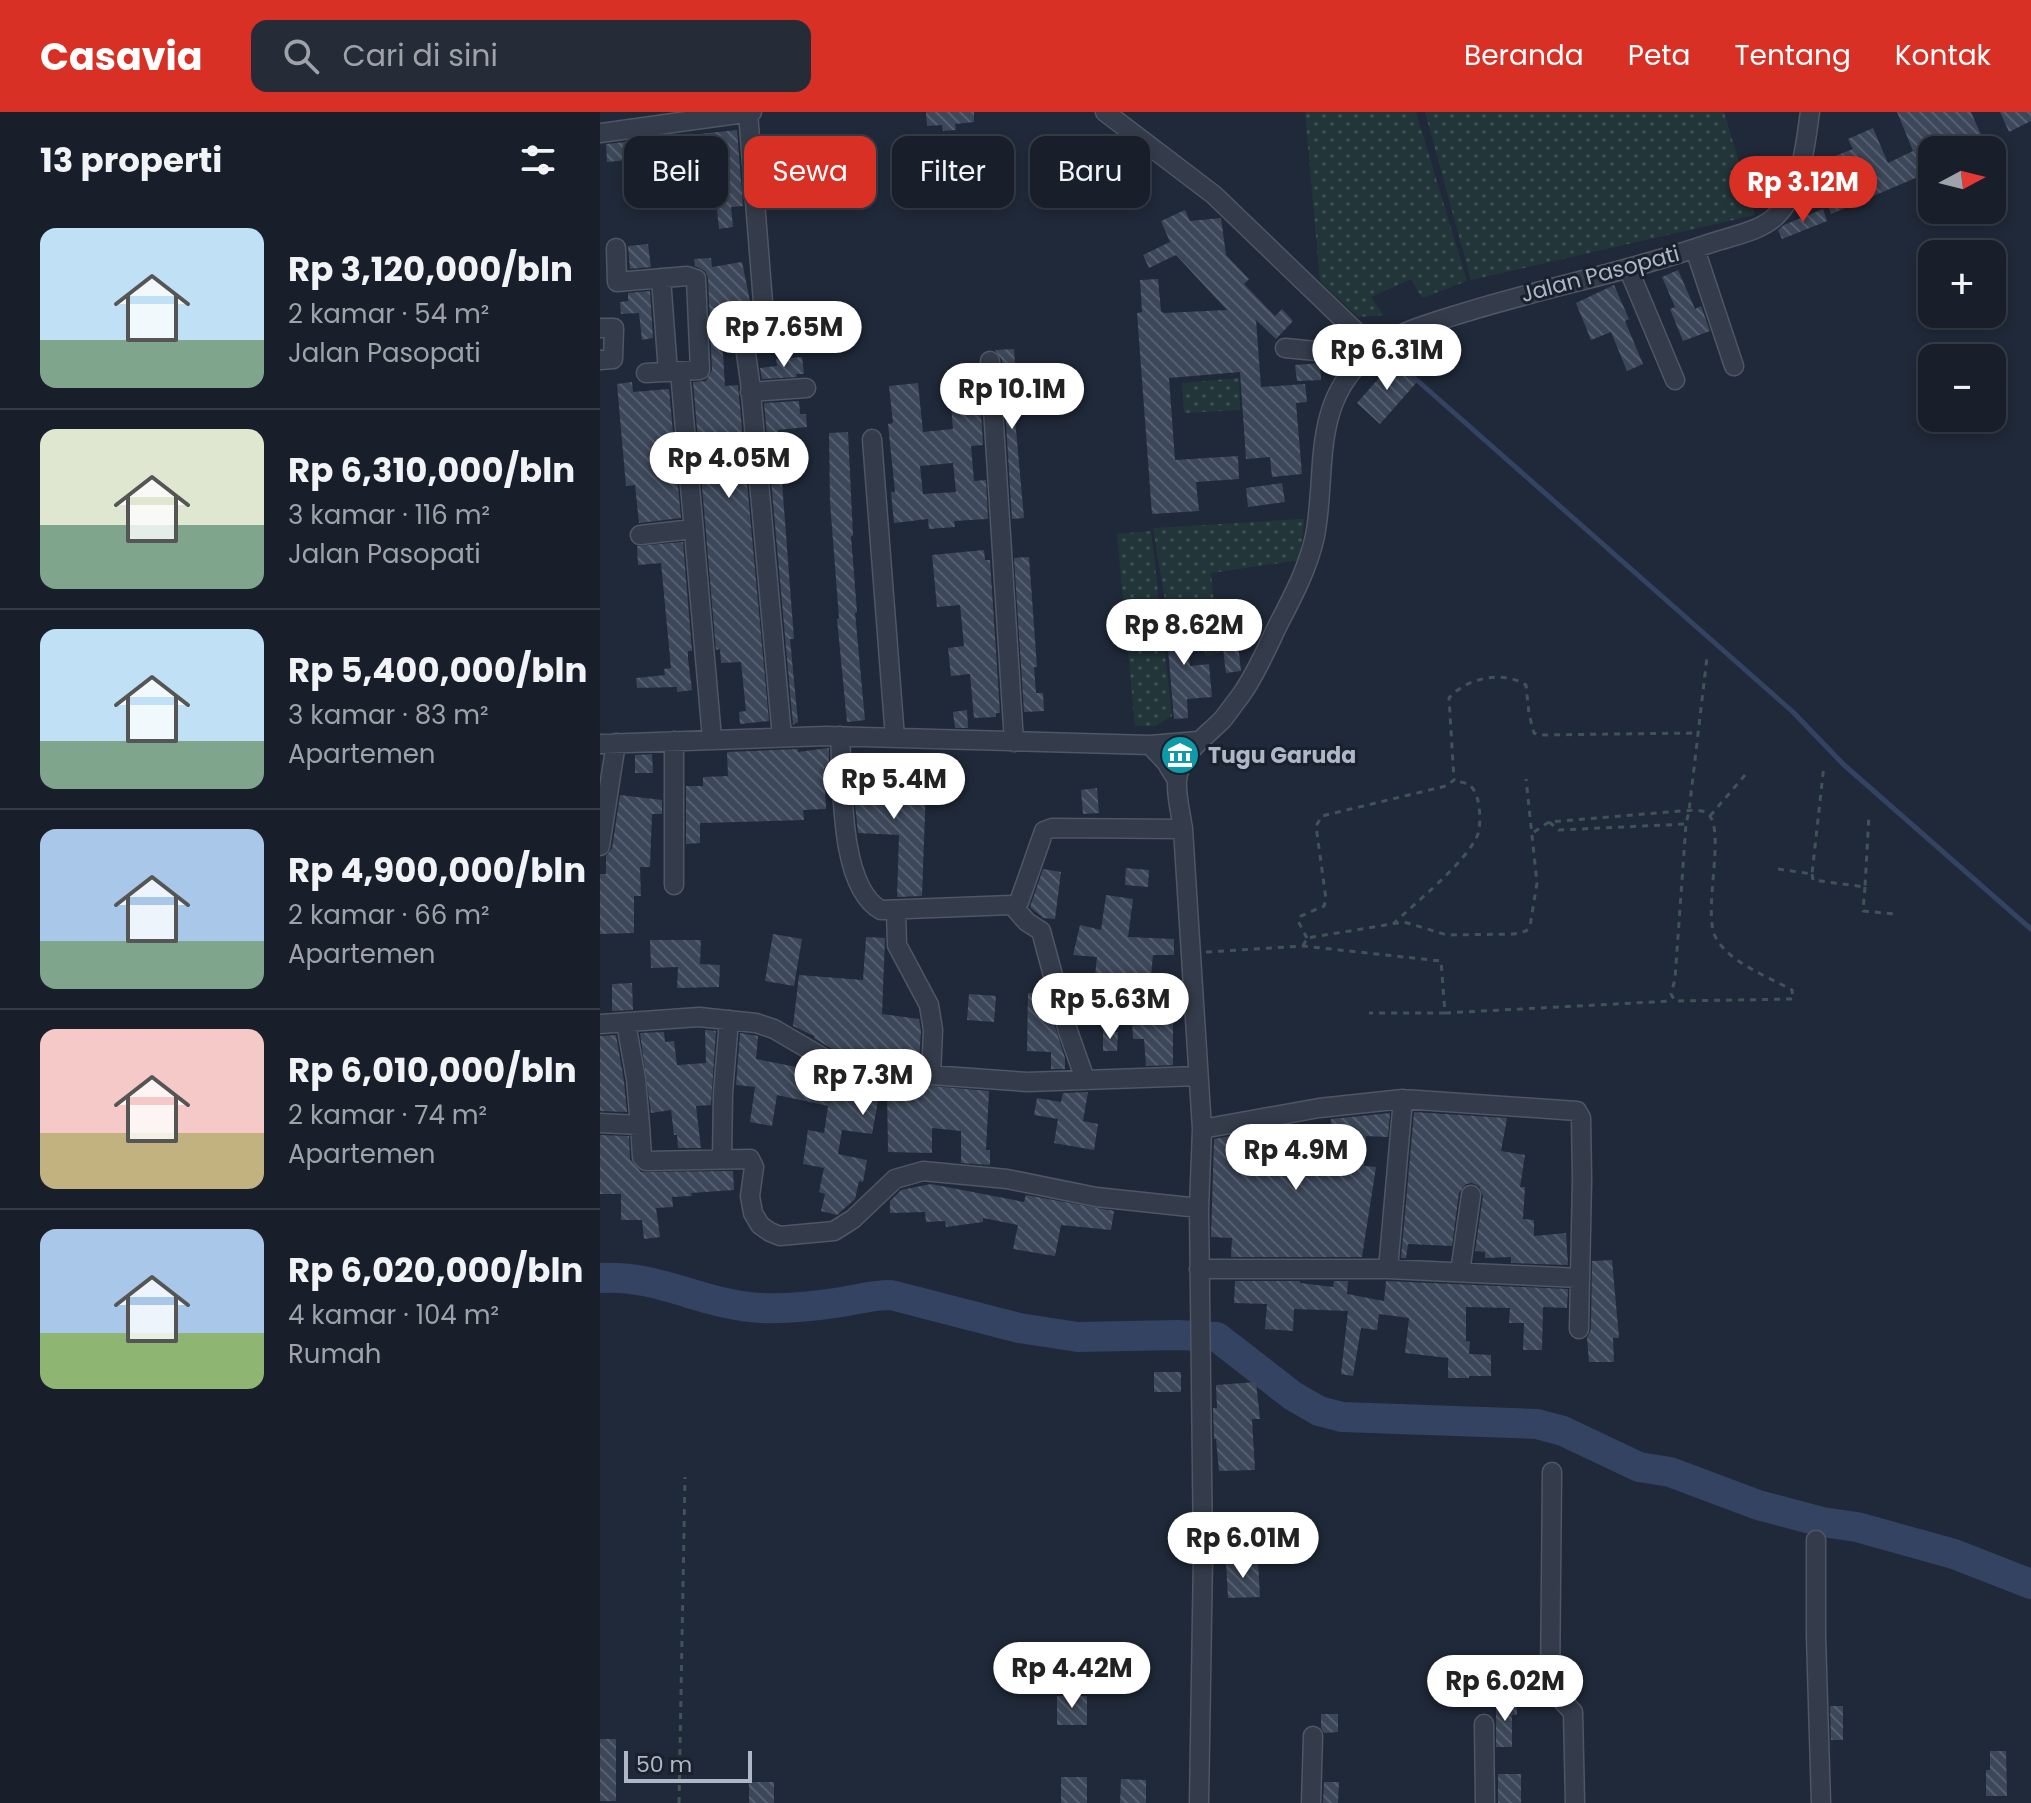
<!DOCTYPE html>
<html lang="id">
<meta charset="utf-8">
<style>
body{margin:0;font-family:Poppins,sans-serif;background:#252c37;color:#f1f3f6;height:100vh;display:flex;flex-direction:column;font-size:30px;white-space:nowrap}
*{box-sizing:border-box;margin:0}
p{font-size:26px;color:#9fa2a9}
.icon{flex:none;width:44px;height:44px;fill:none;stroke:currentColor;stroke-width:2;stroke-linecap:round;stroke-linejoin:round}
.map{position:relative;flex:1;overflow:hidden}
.side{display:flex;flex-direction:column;background:#181f2b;width:600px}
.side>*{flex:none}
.banner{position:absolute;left:24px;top:24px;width:760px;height:72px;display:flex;gap:16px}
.needle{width:52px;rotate:83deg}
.controls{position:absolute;left:1318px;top:24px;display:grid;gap:16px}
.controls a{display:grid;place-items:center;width:88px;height:88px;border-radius:16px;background:#181f2b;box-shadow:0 4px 12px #0003,0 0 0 2px #363d47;font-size:40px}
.scale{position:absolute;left:24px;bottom:20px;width:128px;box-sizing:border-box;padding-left:8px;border:4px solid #afb6c6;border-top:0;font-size:22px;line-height:28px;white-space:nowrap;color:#afb6c6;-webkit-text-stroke:6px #1a212e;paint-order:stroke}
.price{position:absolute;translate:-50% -68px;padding:0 18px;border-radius:28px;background:#fff;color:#222;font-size:26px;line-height:52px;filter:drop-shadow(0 2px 4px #0008)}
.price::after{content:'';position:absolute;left:50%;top:48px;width:24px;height:18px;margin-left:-12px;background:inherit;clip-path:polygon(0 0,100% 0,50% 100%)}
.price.selected{background:#d93025;color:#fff}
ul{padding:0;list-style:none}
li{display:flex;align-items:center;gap:24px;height:200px;padding:0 40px}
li+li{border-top:2px solid #363d47}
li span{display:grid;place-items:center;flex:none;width:224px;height:160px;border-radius:16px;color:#555}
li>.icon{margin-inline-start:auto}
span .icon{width:96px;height:96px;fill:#fffc;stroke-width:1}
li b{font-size:34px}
h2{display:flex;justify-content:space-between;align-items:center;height:96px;padding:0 40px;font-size:34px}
.tag{padding:0 28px;border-radius:16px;background:#181f2b;box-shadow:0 4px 12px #0003,0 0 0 2px #363d47;font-size:28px;line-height:72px}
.tag.selected{background:#d93025;color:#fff}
header{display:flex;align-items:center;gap:48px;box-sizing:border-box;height:112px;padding:0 40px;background:#d93025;color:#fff}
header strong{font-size:38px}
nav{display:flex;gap:44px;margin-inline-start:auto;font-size:28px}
.search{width:560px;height:72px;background:#252c37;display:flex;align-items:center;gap:20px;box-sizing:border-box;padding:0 28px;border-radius:16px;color:#9fa2a9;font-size:30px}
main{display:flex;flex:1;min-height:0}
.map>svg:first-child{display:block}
.green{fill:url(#green-dots)}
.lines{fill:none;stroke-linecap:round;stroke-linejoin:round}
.stream{stroke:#334361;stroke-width:5}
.river{stroke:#334361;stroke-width:30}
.building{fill:url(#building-back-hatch);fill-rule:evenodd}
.minor-casing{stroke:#4f5664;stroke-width:21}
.path{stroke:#405358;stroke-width:3;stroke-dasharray:6 6;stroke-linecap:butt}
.minor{stroke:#343b4a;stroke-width:18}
.labels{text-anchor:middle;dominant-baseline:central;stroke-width:6;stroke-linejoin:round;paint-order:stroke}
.street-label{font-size:22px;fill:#afb6c6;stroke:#1a212e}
.poi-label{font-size:22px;font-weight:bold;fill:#afb6c6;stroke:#1a212e;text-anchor:start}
</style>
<header>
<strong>Casavia</strong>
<div class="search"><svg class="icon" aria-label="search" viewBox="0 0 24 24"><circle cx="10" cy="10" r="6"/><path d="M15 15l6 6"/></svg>Cari di sini</div>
<nav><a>Beranda</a><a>Peta</a><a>Tentang</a><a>Kontak</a></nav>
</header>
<main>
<section class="side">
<h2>13 properti<svg class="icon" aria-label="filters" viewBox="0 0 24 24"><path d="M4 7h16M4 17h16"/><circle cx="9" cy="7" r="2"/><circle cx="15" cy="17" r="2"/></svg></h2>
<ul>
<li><span style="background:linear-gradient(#bfe0f5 70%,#7fa58c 0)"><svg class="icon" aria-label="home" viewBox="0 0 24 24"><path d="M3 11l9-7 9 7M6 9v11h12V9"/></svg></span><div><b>Rp 3,120,000/bln</b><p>2 kamar · 54 m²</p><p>Jalan Pasopati</p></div></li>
<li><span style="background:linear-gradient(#dfe7d0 60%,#7fa58c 0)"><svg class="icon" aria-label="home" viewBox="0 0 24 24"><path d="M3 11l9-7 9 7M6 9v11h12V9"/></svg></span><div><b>Rp 6,310,000/bln</b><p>3 kamar · 116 m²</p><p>Jalan Pasopati</p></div></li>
<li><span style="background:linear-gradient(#bfe0f5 70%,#7fa58c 0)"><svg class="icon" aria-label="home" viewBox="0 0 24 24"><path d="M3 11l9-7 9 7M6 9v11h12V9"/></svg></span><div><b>Rp 5,400,000/bln</b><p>3 kamar · 83 m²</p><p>Apartemen</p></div></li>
<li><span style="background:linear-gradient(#a9c7e8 70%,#7fa58c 0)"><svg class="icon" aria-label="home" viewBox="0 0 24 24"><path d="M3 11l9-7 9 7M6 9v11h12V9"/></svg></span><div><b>Rp 4,900,000/bln</b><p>2 kamar · 66 m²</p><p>Apartemen</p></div></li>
<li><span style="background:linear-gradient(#f6c9c9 65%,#c2b280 0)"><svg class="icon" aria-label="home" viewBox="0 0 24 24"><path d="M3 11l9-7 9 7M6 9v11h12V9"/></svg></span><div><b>Rp 6,010,000/bln</b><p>2 kamar · 74 m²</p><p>Apartemen</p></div></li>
<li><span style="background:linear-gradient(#a9c7e8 65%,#8fb573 0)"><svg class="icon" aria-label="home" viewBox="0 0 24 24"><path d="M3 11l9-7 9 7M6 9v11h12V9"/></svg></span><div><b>Rp 6,020,000/bln</b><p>4 kamar · 104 m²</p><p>Rumah</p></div></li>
</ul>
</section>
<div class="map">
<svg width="1431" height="1691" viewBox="0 0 1431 1691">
<defs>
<pattern id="green-dots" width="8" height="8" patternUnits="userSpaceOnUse" patternTransform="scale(2)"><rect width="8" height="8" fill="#22363a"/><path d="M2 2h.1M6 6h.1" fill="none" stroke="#405155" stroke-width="1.8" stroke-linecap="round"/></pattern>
<pattern id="building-back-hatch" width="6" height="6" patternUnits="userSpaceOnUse" patternTransform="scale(2)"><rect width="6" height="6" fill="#3c4759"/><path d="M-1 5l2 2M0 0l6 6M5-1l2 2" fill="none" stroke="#565f6f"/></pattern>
</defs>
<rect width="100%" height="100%" fill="#202939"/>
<path class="green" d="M705,0H816L867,169L822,186L811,167L771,185L783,203L758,205L720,169Z
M825,0H1124L1155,103L871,168Z
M639,266L640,298L584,301L582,271Z
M704,407L700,448L611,461L619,541L606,544L600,524H592L589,486L565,488L553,416Z
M551,419L572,604L555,614H535L517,422Z"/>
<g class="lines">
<path class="stream" d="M801,254L1193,600L1243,652L1431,817"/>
<path class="river" d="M0,1166C58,1162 105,1194 162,1196C189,1197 216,1194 242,1190C259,1187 273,1183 291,1183L419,1216L478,1225L577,1223L617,1225L693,1284L719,1299L742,1305L937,1312L963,1319L1039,1355L1070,1360L1158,1393L1222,1410L1257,1415L1354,1442L1431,1472"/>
</g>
<path class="building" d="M326,0H374V10L355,12L356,18L343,19L342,13L327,14Z
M1297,0H1371L1385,32L1372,38H1332V59L1231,102L1214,52L1253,37L1248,27L1273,16L1288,51L1313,39Z
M1400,0H1431V9L1409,20Z
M137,18L143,94L131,95L133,115L119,117L116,87L83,91L79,53L28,58L27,48L7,50L6,32Z
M177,26V29L206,26L212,80L183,82L184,92L167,94L162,27Z
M1223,97L1227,109L1182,127L1178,118L1184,113Z
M585,98L590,109L621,106L626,143L649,167L644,172L675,204L682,197L693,209L676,227L656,208L661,275L705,272L707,290L696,291L702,362L672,365L670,345L646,347L640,260L569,266L575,348L638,344L639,367L596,370L599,399L552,402L537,201L542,200L540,168L558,167L561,199L564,201L627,198L576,143L549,156L543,143L570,130L561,109Z
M48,132L51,155L30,157L28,134Z
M111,146L112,155L142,150L151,194L137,199L132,206L121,208L125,274L138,273L169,609L140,612L139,600L146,599L141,550L121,551L120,537L116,538L93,270L106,269L112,258L108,166L105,159L95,154L94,147Z
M1078,158L1095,197L1101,194L1110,219L1083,229L1070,197L1075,195L1062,165Z
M1014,173L1029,207L1025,209L1043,252L1027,259L1011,220L991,228L976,191Z
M50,179L53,226L42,228L39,201L21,202L20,190L28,189V181Z
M414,237L417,285H413L424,406L412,407L402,248L395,238Z
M202,245L204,262H196L197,265L162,267L160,256L177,254L176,247Z
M794,249L817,270L780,312L757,291Z
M720,251L721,268L697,269L695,253Z
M379,266L383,333L371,334L374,369L386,368L388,407L354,409L355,415L329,417L328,407L294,411L291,380H295L288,312L293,311L289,274L318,271L323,320L353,317L349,268ZM353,351L356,380L323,382L320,354Z
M32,270L33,280L69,277L81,406L39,411L35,373L26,374L17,272Z
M199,289L200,302H206L207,315L178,318L194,527H190L198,610L193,613L164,291Z
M248,320L253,424H251L257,500L255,501L265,608L247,610L237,507L239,506L230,390L229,321Z
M682,371L685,390L648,395L646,376Z
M83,430L92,539H88V547L92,578L77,580V575L37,576L36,566L65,563L64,557L71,556L61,451L38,453L37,434Z
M384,438L385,448H390L400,601H396V605L374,606L370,562L351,564L348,536L364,534L360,493L337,495L332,443Z
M429,445L437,555H434L436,581H443L444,599L424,600L414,446Z
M585,500L590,554L609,552L612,585L587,587L588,606L574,607L565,501Z
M647,501L649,522L637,523L641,559L626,561L619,505Z
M367,598L368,616H355L353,600Z
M229,636V655L224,656L226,697L203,698L204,708L100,711V731L86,732V674H103V665L128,664L127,640L198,637V640Z
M52,642L53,661H35V643Z
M256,656L297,657V674L326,675L322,784L297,785L299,723L258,721L254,683Z
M497,676L499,701L483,702L481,678Z
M20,683L62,688V702H52L50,755H40L41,784H34V821L0,822V762H6V744L12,736Z
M526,756L549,758L548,775L525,773Z
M443,757L461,760L455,807L443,806L430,795Z
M506,783L533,787L528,825L574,827V843H553L550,874L532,872V867L495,863L497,845L473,843L480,813L501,818Z
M173,822L202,827L194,874L165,869Z
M266,825L285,826L282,902L319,907L321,919L319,950L254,943L232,937L214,926V924L193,914L199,863L263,868Z
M50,828H101L100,852L120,853L119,875L77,876L78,855L51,856Z
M32,871L33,898L12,899V872Z
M428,881L446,882L449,905H452L465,946V957H451V940L427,939Z
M369,882L396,884L394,910L367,908Z
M573,901V953L546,954L544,927H533L532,907L544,906V902Z
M105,918L116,919L111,993L96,994L101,1036H78L77,1023H74L71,998L51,1001L40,921L64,920L65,930L74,929L77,953L106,951Z
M503,919L518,920L517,939H503Z
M140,921L158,924L156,947L212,958V953L224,960L251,967L389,979L386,1038H390V1053L361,1051V1019L332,1016V1041L288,1040L287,978H280L272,1022L242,1018L238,1042L267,1048L263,1070L259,1069L255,1087L237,1103L221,1099L225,1082L219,1080L224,1056L203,1052L208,1018L224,1021L228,994L177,983L172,1014L150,1010L155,975L136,973Z
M16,923L24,969L27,1000L0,999V924Z
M488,980L483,1009L498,1012L494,1038L454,1031L458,1007L434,1003L437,986L461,990L463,981Z
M814,1000L907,1006L901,1039L925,1043L920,1075H925L923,1107L934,1108V1124L966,1121L968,1153L911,1151V1145L885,1146V1140L875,1139L883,1084L879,1074L872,1071L866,1072L859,1081L852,1134L808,1132L806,1146H801Z
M790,1001L788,1025L766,1024L764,1054L776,1055L762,1145H631L632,1126L611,1125L614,1027L650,1021V1031L730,1028L731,1007Z
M0,1023L29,1024L30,1047L41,1060L133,1059L134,1078L91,1081L92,1084L72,1085L73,1095L56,1096L60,1125L44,1127L42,1108H21V1082H0Z
M331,1072L424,1090L426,1083L514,1099L511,1118L461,1113L455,1144L413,1137L418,1113L383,1106V1110L346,1115L345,1109L326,1110L325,1100L290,1101V1089L301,1078Z
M1012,1148L1019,1226H1013L1014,1250H989L987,1226L991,1217L992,1149Z
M635,1169H700V1171L733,1175L734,1169H748L747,1182L784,1189L786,1169L968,1177L967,1196L943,1195L942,1238H923L924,1211H909L910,1196L866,1195V1229L870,1230L869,1242L891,1243V1264H869V1266H848V1246L805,1241L809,1206L779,1202L777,1218L761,1216L753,1264L741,1262L748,1199L694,1197L693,1219L665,1217L667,1192L634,1191Z
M554,1260H581V1280H554Z
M656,1270L660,1307H652L655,1358L619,1359L616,1327H614L613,1296H617L616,1273Z
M658,1449L660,1485L628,1486L626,1451Z
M457,1584H487V1613H457Z
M917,1589V1603H912V1635H896V1590Z
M1230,1594H1243V1628H1231Z
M721,1602H738V1620L724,1621L721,1616Z
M0,1627H16V1689H0Z
M1390,1639H1406L1407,1684H1386V1658H1390Z
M898,1662H921V1691H898Z
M461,1665H487V1691H461Z
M521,1667L546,1668V1691H520Z
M149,1670H174V1691H149Z
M724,1670H739L738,1691H723Z"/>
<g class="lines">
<defs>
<path id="minor" d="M505,0L614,83L775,238
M148,1L164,203L144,209L142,213L150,270L182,625
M0,21L152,0
M16,136L17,170L87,164L96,167L100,258L46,261
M1095,137L1134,254
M1028,156L1075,268
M61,166L68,260
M0,216H14L13,247L0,248
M685,236L727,240L749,262
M390,249L414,630
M80,260L112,626
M150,280L206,276
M272,327L295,626
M40,423L93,417
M240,624C243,668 238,775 281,798L412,793L419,790L444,719L452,716L583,717
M74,629V773
M0,632L226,624L550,633L598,629
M550,633L566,650L577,668
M0,734L16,631
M412,793L427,810L441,819L468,919L485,967
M296,798L297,833L329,893L333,918L331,963
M26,911L36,967L40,1013
M0,912L99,905L156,911L174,917L227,948L252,955L331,963L427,970L598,964
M0,1011L40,1013L42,1045L46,1049L150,1047L154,1055L150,1084L153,1101L160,1113L170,1120L180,1124L234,1119L253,1107L295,1067L323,1059L407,1067L496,1085L599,1096
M602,1017L719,996L803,987L977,999L981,1006L982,1067L979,1217
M122,1047L123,981L129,908
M599,1157H788L980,1166
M788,1157L803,987
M860,1160L871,1083
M952,1360L950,1576L973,1600L975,1691
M1216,1428V1524L1221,1691
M884,1612L885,1691
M599,1691L603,1444L599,1096L602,1017L583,717C581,702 576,684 577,669C579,641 606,625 623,607C629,599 635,591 641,583C656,562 667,536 678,513C693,484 708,456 715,424C727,361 711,297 763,247C790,221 831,211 866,200C947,175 1031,159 1111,131C1132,124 1162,119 1177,103C1202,77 1205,33 1210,0
M711,1691L713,1624"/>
</defs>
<use href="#minor" class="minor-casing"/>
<path class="path" d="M1110,704L1145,663
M949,710L959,718L1086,712
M934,720L949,710L1080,699C1087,699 1098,697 1105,700C1129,710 1101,801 1116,826C1130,851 1167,864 1192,878L1193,887L1075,889L1071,882L1075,867L1086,712L1089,699L1107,545
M1178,757L1212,762L1224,653
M1212,762L1213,768L1265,775L1269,702
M1265,775L1263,799L1295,802
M793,812C815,791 867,750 878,722C881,712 880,695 877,685C872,672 868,671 855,669
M707,826L698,809L701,804L724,794L726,787L716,714L722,704L846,674L854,668L849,586C866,566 903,558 926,573L929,602L934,621L939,623L1097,621
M703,834L707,826L804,810L847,823L914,822L926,819L930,814L937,771L926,667
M606,840L703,834L841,849L845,901H769
M845,901L1072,889
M79,1691L85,1365"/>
<use href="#minor" class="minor"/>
</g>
<defs>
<symbol id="museum-disc" viewBox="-11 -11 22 22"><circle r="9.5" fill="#0f9aa8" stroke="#1a212e"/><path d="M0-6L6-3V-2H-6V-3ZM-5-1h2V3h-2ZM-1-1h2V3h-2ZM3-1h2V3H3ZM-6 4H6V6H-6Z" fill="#fff"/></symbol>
</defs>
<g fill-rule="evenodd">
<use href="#museum-disc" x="558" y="621" width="44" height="44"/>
</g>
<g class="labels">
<g class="street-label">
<text transform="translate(1000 162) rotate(-15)">Jalan Pasopati</text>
</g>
<g class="poi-label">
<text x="608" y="643">Tugu Garuda</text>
</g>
</g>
</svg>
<div class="controls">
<a><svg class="needle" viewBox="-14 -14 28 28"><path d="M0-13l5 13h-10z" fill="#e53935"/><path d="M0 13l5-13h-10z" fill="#9fa2a9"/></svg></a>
<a>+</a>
<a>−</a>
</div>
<div class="scale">50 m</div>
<b class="price selected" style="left:1203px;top:112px">Rp 3.12M</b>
<b class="price" style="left:184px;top:257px">Rp 7.65M</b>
<b class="price" style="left:787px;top:280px">Rp 6.31M</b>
<b class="price" style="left:412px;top:319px">Rp 10.1M</b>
<b class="price" style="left:129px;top:388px">Rp 4.05M</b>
<b class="price" style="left:584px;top:555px">Rp 8.62M</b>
<b class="price" style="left:294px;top:709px">Rp 5.4M</b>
<b class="price" style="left:510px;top:929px">Rp 5.63M</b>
<b class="price" style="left:263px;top:1005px">Rp 7.3M</b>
<b class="price" style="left:696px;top:1080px">Rp 4.9M</b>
<b class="price" style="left:643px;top:1468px">Rp 6.01M</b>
<b class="price" style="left:472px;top:1598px">Rp 4.42M</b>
<b class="price" style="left:905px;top:1611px">Rp 6.02M</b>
<div class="banner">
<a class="tag">Beli</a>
<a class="tag selected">Sewa</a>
<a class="tag">Filter</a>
<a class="tag">Baru</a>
</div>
</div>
</main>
